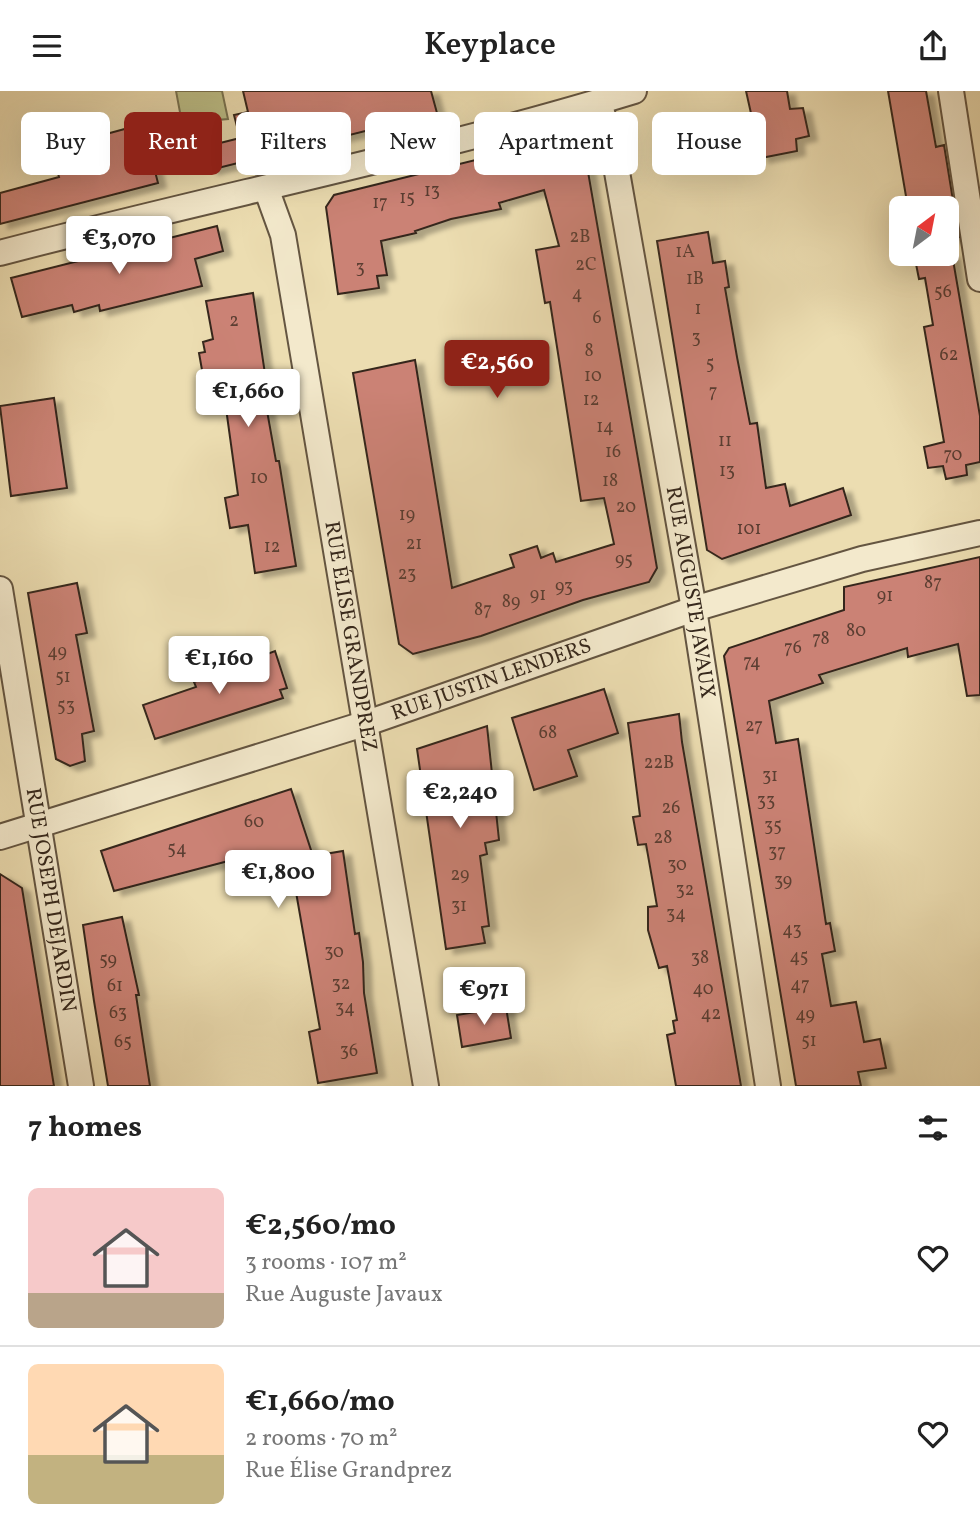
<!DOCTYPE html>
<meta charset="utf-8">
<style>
body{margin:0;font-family:Vollkorn,serif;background:#f2f2f2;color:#222;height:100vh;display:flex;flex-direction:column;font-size:26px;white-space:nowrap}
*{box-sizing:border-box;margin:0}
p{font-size:23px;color:#767676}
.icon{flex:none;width:38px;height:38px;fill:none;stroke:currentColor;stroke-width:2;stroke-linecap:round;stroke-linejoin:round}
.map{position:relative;height:995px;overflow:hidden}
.sheet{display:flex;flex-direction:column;background:#fff;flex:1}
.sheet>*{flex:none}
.top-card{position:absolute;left:21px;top:21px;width:938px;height:63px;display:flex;gap:14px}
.needle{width:46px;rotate:32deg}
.controls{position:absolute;left:889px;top:105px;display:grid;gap:14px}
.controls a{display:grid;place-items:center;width:70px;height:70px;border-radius:10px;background:#fff;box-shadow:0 7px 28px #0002;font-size:35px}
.price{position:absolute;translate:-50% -60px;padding:0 16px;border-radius:7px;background:#fff;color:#222;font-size:23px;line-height:46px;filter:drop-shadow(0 2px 4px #0008)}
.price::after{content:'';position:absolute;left:50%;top:42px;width:21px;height:16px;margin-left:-10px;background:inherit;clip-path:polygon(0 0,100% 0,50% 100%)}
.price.selected{background:#8f2418;color:#fff}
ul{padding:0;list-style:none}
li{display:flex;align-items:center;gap:21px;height:175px;padding:0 28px}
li+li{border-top:2px solid #e0e0e0}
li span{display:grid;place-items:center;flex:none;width:196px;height:140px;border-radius:10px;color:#555}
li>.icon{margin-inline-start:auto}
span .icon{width:84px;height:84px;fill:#fffc;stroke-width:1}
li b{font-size:30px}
h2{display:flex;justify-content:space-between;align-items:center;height:84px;padding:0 28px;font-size:30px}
.tag{padding:0 24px;border-radius:10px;background:#fff;box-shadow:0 7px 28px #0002;font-size:24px;line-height:63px}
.tag.selected{background:#8f2418;color:#fff}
header{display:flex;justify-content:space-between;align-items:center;height:91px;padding:0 28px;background:#fff;font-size:32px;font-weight:600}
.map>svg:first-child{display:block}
.green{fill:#bdbf88;stroke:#7a7452;stroke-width:2}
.building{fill:#cb8275;stroke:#36281c;stroke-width:2;filter:url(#shadow)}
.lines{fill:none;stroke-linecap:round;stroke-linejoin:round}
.street-casing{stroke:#645541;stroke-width:28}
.street{stroke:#f3e9cc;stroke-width:24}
.labels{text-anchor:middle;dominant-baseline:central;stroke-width:7;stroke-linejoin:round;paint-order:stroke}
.number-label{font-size:18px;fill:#5b3e32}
.street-label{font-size:21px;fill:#36281c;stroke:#f3e9cc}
</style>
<header><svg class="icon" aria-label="menu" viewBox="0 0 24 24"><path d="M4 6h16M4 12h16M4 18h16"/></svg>Keyplace<svg class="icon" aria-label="share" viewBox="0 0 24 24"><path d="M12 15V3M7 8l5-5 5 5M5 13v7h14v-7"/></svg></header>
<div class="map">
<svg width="980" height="995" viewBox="0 0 980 995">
<defs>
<filter id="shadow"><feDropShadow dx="8" dy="4.5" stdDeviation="2" flood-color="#0004"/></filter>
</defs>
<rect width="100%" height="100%" fill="#ecddb1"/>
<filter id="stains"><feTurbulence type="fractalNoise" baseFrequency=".00286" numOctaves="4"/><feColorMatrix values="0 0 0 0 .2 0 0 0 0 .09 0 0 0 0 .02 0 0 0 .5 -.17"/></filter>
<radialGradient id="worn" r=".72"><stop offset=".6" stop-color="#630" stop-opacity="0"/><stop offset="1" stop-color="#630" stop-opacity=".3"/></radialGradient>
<path class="green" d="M176,0H222L228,28L182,32Z"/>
<path class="building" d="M243,0H431L437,22L210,79L204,56L240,47L234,24L248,21Z
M746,0H787L790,18L803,17L809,45L796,48L797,60L761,67Z
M888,0H926L936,56L944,54L959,146L947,147V117H908Z
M143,33L158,92L0,133V102L59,86L51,58Z
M570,41L583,52L657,477L649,491L583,509L481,545L413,563L399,553L353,282L415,269L452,497L514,476L510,464L537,455L541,467L553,462L556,471L614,453L604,407L581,410L550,211L545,212L536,159L559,155L544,99L499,112L501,118L451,128L415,140L416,142L381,150L387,184L377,185L379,197L338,203L326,116L334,104L532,55V52Z
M217,135L223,160L195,168L202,195L100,220L99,214L74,221L72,214L22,226L11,187Z
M708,141L713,172L725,170L729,196L725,197L737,266L750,333L757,332L766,397L785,393L790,415L843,397L851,424L722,468L707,459L657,150Z
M914,163H952L980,325V371L966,374L967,384L946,388L943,375L928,377L924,356L944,351L924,236L933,234L925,187L919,188Z
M253,202L268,303H264L276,370H279L296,475L255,482L248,434L230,437L225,407L238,404L225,310L208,313L199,262L205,261L203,251L213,248L206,210Z
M54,307L67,397L11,405L0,315Z
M980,466V604L967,605L958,553L908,566L907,557L819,584L823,592L769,610L776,652L798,648L826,833L830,832L835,860L822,863L831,915L856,911L864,951L880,948L886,977L858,981L861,995H796L724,565L729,557L844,519V496Z
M77,492L87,542L76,544L94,640L82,643L85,670L70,675L56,668L28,502Z
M275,560L287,597L280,599L283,607L155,648L143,614L196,596L194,591Z
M604,598L618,642L568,659L577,685L534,699L512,627Z
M679,623L682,651L741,995H676L667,944L675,942L673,930L677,929L667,875L659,877L648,839V816L657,815L646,753L638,754L633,726L640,725L628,632Z
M487,635L499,749L485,752L487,763L480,765L489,835L482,836L485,852L446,858L417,658Z
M291,698L313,765L343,760L355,843L359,842L363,871L364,902L377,982L318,992L309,941L320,938L293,784L275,787L273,770L241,780L236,768L114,800L101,760Z
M0,783L22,797L54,995H0Z
M122,826L139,904H136L150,995H108L94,910L83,834Z
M506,916L511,947L462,956L457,924Z"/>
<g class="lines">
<defs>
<g id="street">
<path d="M951,0L980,188"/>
<path id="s1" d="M599,11L614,64L694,518L768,995"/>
<path id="s2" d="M266,97L283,144L426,995"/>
<path d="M0,162C211,106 425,64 634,0"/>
<path id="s3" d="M0,498L81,995"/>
<path id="s4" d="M0,746L367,632L694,518L862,468L980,442"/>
</g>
</defs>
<use href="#street" class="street-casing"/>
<use href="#street" class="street"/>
</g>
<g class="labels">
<g class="number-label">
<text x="432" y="100">13</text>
<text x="407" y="107">15</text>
<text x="380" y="112">17</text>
<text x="580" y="146">2B</text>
<text x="685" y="161">1A</text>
<text x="586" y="174">2C</text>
<text x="360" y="177">3</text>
<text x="695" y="188">1B</text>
<text x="943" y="201">56</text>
<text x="577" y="203">4</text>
<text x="698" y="218">1</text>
<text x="597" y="227">6</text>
<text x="234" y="230">2</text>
<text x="696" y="247">3</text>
<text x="589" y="260">8</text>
<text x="949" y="264">62</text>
<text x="710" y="273">5</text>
<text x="593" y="285">10</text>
<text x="713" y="301">7</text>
<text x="591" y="309">12</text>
<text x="605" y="336">14</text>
<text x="725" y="350">11</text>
<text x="613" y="361">16</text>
<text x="953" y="364">70</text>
<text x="727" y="380">13</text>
<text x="259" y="387">10</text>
<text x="610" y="390">18</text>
<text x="626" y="416">20</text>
<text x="407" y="424">19</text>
<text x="749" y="438">101</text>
<text x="414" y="453">21</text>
<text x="272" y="456">12</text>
<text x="624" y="469">95</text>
<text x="407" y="483">23</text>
<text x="933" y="492">87</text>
<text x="564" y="496">93</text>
<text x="538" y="504">91</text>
<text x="885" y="505">91</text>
<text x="511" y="511">89</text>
<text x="483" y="519">87</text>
<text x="856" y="540">80</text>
<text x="821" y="548">78</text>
<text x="793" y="557">76</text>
<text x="57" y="561">49</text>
<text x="752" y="571">74</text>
<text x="63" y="586">51</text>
<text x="66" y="615">53</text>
<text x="754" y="635">27</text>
<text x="548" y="642">68</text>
<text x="659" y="672">22B</text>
<text x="770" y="685">31</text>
<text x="766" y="710">33</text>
<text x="671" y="717">26</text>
<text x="254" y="731">60</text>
<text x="773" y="735">35</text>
<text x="663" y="747">28</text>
<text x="177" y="758">54</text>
<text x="777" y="761">37</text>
<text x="677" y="774">30</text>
<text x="460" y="784">29</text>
<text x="783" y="790">39</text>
<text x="685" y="799">32</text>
<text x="459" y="815">31</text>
<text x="676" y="823">34</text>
<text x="792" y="839">43</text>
<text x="334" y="861">30</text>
<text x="799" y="866">45</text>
<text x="700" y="867">38</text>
<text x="108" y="869">59</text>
<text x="341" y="893">32</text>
<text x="800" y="894">47</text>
<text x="115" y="895">61</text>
<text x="703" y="898">40</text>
<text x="345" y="917">34</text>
<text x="118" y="922">63</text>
<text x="711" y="923">42</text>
<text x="805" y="924">49</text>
<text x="809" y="950">51</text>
<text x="123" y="951">65</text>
<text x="349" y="960">36</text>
</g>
<g class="street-label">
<text stroke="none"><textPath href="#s1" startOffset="499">RUE AUGUSTE JAVAUX</textPath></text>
<text stroke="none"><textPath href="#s2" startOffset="457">RUE ÉLISE GRANDPREZ</textPath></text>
<text stroke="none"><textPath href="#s4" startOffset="516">RUE JUSTIN LENDERS</textPath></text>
<text stroke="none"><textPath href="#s3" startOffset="315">RUE JOSEPH DEJARDIN</textPath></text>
</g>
</g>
<rect width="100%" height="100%" filter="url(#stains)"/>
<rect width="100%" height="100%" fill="url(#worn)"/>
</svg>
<div class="controls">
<a><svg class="needle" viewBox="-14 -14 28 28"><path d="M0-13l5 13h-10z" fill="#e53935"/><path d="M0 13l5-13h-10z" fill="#767676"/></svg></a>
</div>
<b class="price" style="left:119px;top:185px">€3,070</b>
<b class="price selected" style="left:497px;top:309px">€2,560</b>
<b class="price" style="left:248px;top:338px">€1,660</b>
<b class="price" style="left:219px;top:605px">€1,160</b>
<b class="price" style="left:460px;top:739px">€2,240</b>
<b class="price" style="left:278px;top:819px">€1,800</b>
<b class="price" style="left:484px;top:936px">€971</b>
<div class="top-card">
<a class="tag">Buy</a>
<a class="tag selected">Rent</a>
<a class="tag">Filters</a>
<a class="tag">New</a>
<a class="tag">Apartment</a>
<a class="tag">House</a>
</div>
</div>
<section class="sheet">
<h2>7 homes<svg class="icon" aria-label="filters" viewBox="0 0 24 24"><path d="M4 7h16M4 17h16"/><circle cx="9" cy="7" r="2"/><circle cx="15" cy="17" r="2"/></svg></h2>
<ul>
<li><span style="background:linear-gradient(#f6c9c9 75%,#b9a48a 0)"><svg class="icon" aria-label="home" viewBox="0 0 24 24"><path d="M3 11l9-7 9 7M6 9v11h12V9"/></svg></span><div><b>€2,560/mo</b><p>3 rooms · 107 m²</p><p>Rue Auguste Javaux</p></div><svg class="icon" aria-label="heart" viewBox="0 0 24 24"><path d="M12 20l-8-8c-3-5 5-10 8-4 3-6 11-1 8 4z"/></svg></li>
<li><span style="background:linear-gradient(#ffd9b3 65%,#c2b280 0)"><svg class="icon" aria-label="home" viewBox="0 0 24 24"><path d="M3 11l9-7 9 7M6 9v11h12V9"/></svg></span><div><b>€1,660/mo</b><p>2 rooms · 70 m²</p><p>Rue Élise Grandprez</p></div><svg class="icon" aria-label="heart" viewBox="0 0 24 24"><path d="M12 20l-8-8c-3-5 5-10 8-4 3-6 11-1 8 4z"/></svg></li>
</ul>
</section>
